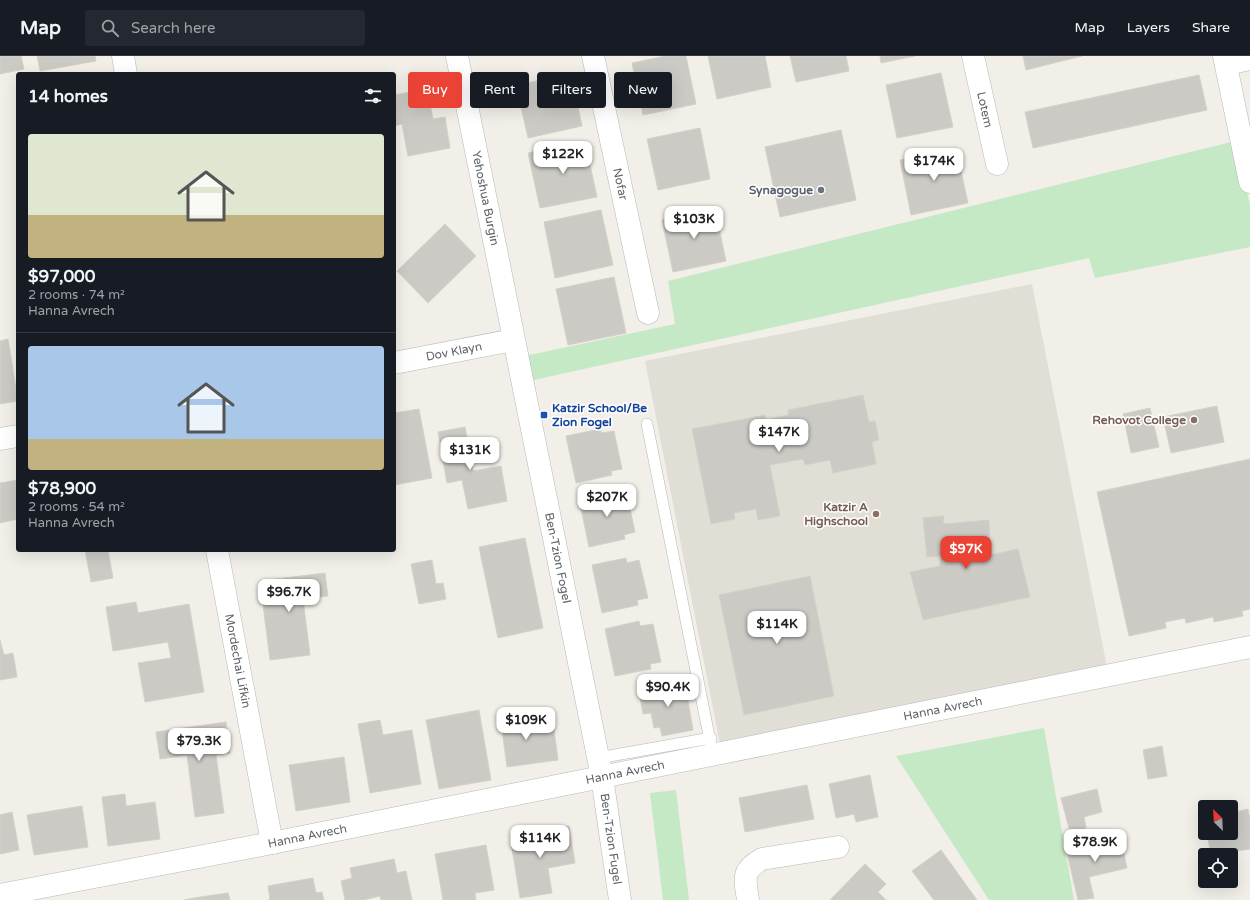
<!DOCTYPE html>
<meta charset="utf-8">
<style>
body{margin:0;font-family:"Varela Round",sans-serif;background:#242831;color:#f1f3f6;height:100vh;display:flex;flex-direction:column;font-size:15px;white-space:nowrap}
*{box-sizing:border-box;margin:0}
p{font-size:13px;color:#9ea1a6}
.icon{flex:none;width:22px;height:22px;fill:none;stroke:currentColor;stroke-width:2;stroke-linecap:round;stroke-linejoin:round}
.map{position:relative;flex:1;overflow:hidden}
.sheet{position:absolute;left:16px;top:16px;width:380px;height:480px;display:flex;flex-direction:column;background:#171b24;border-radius:4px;box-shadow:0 4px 16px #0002}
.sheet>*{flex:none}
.top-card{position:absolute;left:408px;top:16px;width:380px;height:36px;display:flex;gap:8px}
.needle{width:26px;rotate:336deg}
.fabs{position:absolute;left:1198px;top:744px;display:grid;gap:8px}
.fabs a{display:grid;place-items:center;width:40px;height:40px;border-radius:4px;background:#171b24;box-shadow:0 4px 16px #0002;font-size:20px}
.price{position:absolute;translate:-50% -34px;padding:0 9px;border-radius:8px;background:#fff;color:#222;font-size:13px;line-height:26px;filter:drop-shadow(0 1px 2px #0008)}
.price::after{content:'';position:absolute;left:50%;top:24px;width:12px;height:9px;margin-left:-6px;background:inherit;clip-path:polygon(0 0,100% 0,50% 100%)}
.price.active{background:#ea4335;color:#fff}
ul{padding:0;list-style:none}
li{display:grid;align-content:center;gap:8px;height:212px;padding:0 12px}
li+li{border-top:1px solid #363941}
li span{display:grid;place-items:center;height:124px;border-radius:4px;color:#555}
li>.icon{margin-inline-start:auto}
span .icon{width:72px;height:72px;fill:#fffc;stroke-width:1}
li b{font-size:17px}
h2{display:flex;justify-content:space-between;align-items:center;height:48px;padding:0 12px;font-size:17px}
.chip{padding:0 14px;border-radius:4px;background:#171b24;box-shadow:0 4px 16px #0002;font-size:14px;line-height:36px}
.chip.active{background:#ea4335;color:#fff}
header{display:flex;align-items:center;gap:24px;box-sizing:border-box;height:56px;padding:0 20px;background:#171b24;border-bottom:1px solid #363941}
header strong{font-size:19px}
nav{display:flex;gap:22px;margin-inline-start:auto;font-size:14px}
.search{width:280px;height:36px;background:#242831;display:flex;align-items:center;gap:10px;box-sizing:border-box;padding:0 14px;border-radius:4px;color:#9ea1a6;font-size:15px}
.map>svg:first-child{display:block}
.education{fill:#e1ded6}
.green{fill:#c5e8c5}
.building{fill:#cccac5;stroke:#d6d1c6}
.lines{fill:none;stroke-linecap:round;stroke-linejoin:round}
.service-casing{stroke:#b5b8bc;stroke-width:12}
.minor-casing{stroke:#b5b8bc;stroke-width:23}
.tertiary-casing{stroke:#b5b8bc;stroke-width:23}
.service{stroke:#fff;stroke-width:11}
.minor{stroke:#fff;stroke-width:22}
.tertiary{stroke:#fff;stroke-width:22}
.worship-dot{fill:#6b7280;stroke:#fff;stroke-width:1.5}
.transit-dot{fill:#1a4fb4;stroke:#fff;stroke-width:1.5}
.education-dot{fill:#8d6e63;stroke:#fff;stroke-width:1.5}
.labels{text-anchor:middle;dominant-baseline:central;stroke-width:3;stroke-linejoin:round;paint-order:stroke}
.street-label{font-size:12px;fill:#5f6368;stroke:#fff}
.worship-label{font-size:12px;font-weight:bold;fill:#5b616d;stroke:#fff;text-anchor:end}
.transit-label{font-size:12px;font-weight:bold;fill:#164399;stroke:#fff;text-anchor:start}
.education-label{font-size:12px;font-weight:bold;fill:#785e54;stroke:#fff;text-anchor:end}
</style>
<header>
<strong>Map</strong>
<div class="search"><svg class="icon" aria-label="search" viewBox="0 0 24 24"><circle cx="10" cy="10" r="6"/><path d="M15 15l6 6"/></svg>Search here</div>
<nav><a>Map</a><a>Layers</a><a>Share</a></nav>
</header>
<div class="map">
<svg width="1250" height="844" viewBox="0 0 1250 844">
<rect width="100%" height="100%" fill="#f1efe8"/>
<path class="education" d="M1032,228L1107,611L720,688L645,305Z"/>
<path class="green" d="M1235,85L1250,149V191L1095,222L1089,202L529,325L525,300L675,268L668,225Z
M1044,672L1074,844H989L896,700Z
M676,734L689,844H663L650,737Z"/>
<path class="building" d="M0,0H21L24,13L0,18Z
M37,0H95L96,5L40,15Z
M666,0H686L696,48L643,59L632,7Z
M708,0H765L771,31L717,43Z
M790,0H846L849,15L796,26Z
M880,0H915L881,7Z
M1023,0H1082L1026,14Z
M941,17L953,71L897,82L886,29Z
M571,18L582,70L528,82L516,29Z
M1199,19L1207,54L1033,92L1025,56Z
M427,33L433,63L445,61L450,92L408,100L402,68L394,70V39Z
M700,72L710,123L658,134L647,83Z
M841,74L856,144L780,161L765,91Z
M585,85L597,141L540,152L528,97Z
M956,92L968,147L911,159L900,104Z
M715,153L726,205L673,216L662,164Z
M601,154L613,209L555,222L544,166Z
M445,168L476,200L428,247L397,215Z
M614,221L626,277L568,289L556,233Z
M8,283L18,345L0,348V285Z
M863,339L869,366L875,365L879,384L872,386L876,408L833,417L830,404L805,409L803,403L770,409L780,460L758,464L756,453L734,457L735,463L711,468L692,373L765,359L766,364L788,359V354Z
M1217,350L1224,386L1171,397L1163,361Z
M1150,352L1159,391L1131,397L1123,358Z
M419,353L432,422L394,429V357Z
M465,371L473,415L501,410L507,445L468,453L462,424L447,427L438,376Z
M600,373L601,377L614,375L622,413L611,415L612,419L576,427L566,380Z
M1250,403V553L1242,555L1243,560L1214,566L1213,561L1186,567L1185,562L1165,566L1166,572L1129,580L1097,436Z
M18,424V463L0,467V427Z
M613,436L614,441L627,438L635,476L624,479L625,483L589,491L579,443Z
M944,460L943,468L989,464L990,499L1018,493L1030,541L923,564L910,516L940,510V500L927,501L923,462Z
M525,482L543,572L498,582L479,491Z
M85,494H108L113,522L91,526Z
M626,502L627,507L639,504L648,542L637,544L638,549L602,557L592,509Z
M432,504L436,528L443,527L446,543L419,548L411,508Z
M325,517L328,540L303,543L310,599L270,604L260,525Z
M810,520L834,640L744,659L719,539Z
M136,546L138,557L189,548L204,636L145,646L138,607L171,602L168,586L113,595L106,551Z
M639,565L640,570L653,568L661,606L650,608L651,613L615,620L605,573Z
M0,584L4,599L13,597L17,621L0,624Z
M685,627L693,674L662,680L660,671L654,672L651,657L643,658L639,635Z
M479,654L491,724L439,733L426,664Z
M530,655L533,677L554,674L558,704L507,711L500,659Z
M380,664L383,679L412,674L421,728L370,737L358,668Z
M226,666L230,697L216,699L224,757L195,761L187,699L160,703L156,676Z
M1162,690L1167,720L1148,723L1143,694Z
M344,701L350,746L296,755L289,709Z
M870,719L878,761L856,766L854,758L836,762L829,728Z
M807,729L814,763L745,776L739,742Z
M1097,733L1102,756L1084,761L1086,772L1070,776L1061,742Z
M125,738L126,750L155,746L160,783L108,790L102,741Z
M82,750L88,791L34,799L27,759Z
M1248,753L1250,764V793L1211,799L1207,777H1231V757Z
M12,756L19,794L0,798V759Z
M569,770L575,807L548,812L552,837L520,842L510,780Z
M1120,780L1127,812L1089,821L1094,842L1078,844L1066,793Z
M486,789L494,834L475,837L476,844H443L435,798Z
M941,794L977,844H934L912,815Z
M394,803L397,817L406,815L412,844H381L380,840L363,844H345L341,825L352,822L350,812Z
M865,808L886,828L878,836L886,844H830Z
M313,822L316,837L322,836L324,844H268H270L268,830Z
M228,837L230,844H184L200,841Z"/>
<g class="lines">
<defs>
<path id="service" d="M647,368L713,700
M598,702L711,682"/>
<g id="minor">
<path d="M123,0L126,18"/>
<path id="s1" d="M593,0L648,257"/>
<path id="s2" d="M973,0L997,108"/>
<path d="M1224,0L1250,126"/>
<path d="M1226,8L1250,3"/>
<path id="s3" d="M394,307L513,284"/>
<path d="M0,383L18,380"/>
<path id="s4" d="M217,494L272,787"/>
<path id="s5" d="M0,839L272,787L1250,591"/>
<path d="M748,844C745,822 741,815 762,803L838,791"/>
</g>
<g id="tertiary">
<path id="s6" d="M457,0L602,721L620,844"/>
</g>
</defs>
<use href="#service" class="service-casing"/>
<use href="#minor" class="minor-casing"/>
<use href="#tertiary" class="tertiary-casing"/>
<use href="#service" class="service"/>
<use href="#minor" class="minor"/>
<use href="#tertiary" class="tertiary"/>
</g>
<circle class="worship-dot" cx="821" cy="134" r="4"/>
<rect class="transit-dot" x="540" y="355" width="8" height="8" rx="2"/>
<g class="education-dot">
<circle cx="1194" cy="364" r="4"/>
<circle cx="876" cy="458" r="4"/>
</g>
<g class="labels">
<g class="street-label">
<text stroke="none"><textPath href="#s2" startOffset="55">Lotem</textPath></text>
<text stroke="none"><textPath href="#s1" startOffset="131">Nofar</textPath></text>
<text stroke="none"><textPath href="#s6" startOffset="145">Yehoshua Burgin</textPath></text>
<text stroke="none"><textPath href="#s3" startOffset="61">Dov Klayn</textPath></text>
<text stroke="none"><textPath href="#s6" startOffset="512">Ben-Tzion Fogel</textPath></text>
<text stroke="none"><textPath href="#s4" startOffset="113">Mordechai Lifkin</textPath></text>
<text stroke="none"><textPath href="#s5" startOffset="961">Hanna Avrech</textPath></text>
<text stroke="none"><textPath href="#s5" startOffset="637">Hanna Avrech</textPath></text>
<text stroke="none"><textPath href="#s5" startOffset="313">Hanna Avrech</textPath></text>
<text stroke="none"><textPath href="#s6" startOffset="798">Ben-Tzion Fugel</textPath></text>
</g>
<g class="worship-label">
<text x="813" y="134">Synagogue</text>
</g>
<g class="transit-label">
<text x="552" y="352">Katzir School/Be<tspan x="552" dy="14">Zion Fogel</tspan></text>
</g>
<g class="education-label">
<text x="1186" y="364">Rehovot College</text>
<text x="868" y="451">Katzir A<tspan x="868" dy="14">Highschool</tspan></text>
</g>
</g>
</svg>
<div class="fabs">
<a><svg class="needle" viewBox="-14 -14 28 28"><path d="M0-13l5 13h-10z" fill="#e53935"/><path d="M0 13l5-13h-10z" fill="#9ea1a6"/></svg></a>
<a><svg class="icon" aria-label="locate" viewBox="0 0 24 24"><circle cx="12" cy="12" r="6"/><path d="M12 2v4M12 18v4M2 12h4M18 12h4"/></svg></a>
</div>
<b class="price" style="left:563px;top:119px">$122K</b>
<b class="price" style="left:934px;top:126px">$174K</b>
<b class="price" style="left:694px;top:184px">$103K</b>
<b class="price" style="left:779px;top:397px">$147K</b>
<b class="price" style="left:470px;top:415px">$131K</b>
<b class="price" style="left:607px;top:462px">$207K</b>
<b class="price active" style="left:966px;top:514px">$97K</b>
<b class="price" style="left:289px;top:557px">$96.7K</b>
<b class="price" style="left:777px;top:589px">$114K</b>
<b class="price" style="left:668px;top:652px">$90.4K</b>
<b class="price" style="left:526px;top:685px">$109K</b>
<b class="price" style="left:199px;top:706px">$79.3K</b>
<b class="price" style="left:540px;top:803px">$114K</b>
<b class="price" style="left:1095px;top:807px">$78.9K</b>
<div class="top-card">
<a class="chip active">Buy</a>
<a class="chip">Rent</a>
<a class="chip">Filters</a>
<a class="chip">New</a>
</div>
<section class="sheet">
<h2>14 homes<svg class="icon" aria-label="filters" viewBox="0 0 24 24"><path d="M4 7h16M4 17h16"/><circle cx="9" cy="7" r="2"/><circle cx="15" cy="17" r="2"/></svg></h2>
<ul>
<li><span style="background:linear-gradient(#dfe7d0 65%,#c2b280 0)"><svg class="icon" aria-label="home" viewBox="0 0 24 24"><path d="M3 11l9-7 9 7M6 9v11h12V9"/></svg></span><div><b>$97,000</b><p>2 rooms · 74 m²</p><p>Hanna Avrech</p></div></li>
<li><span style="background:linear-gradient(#a9c7e8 75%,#c2b280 0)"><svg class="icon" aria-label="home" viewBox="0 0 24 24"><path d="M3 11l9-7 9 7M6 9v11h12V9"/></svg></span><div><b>$78,900</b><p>2 rooms · 54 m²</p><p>Hanna Avrech</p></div></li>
</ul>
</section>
</div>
